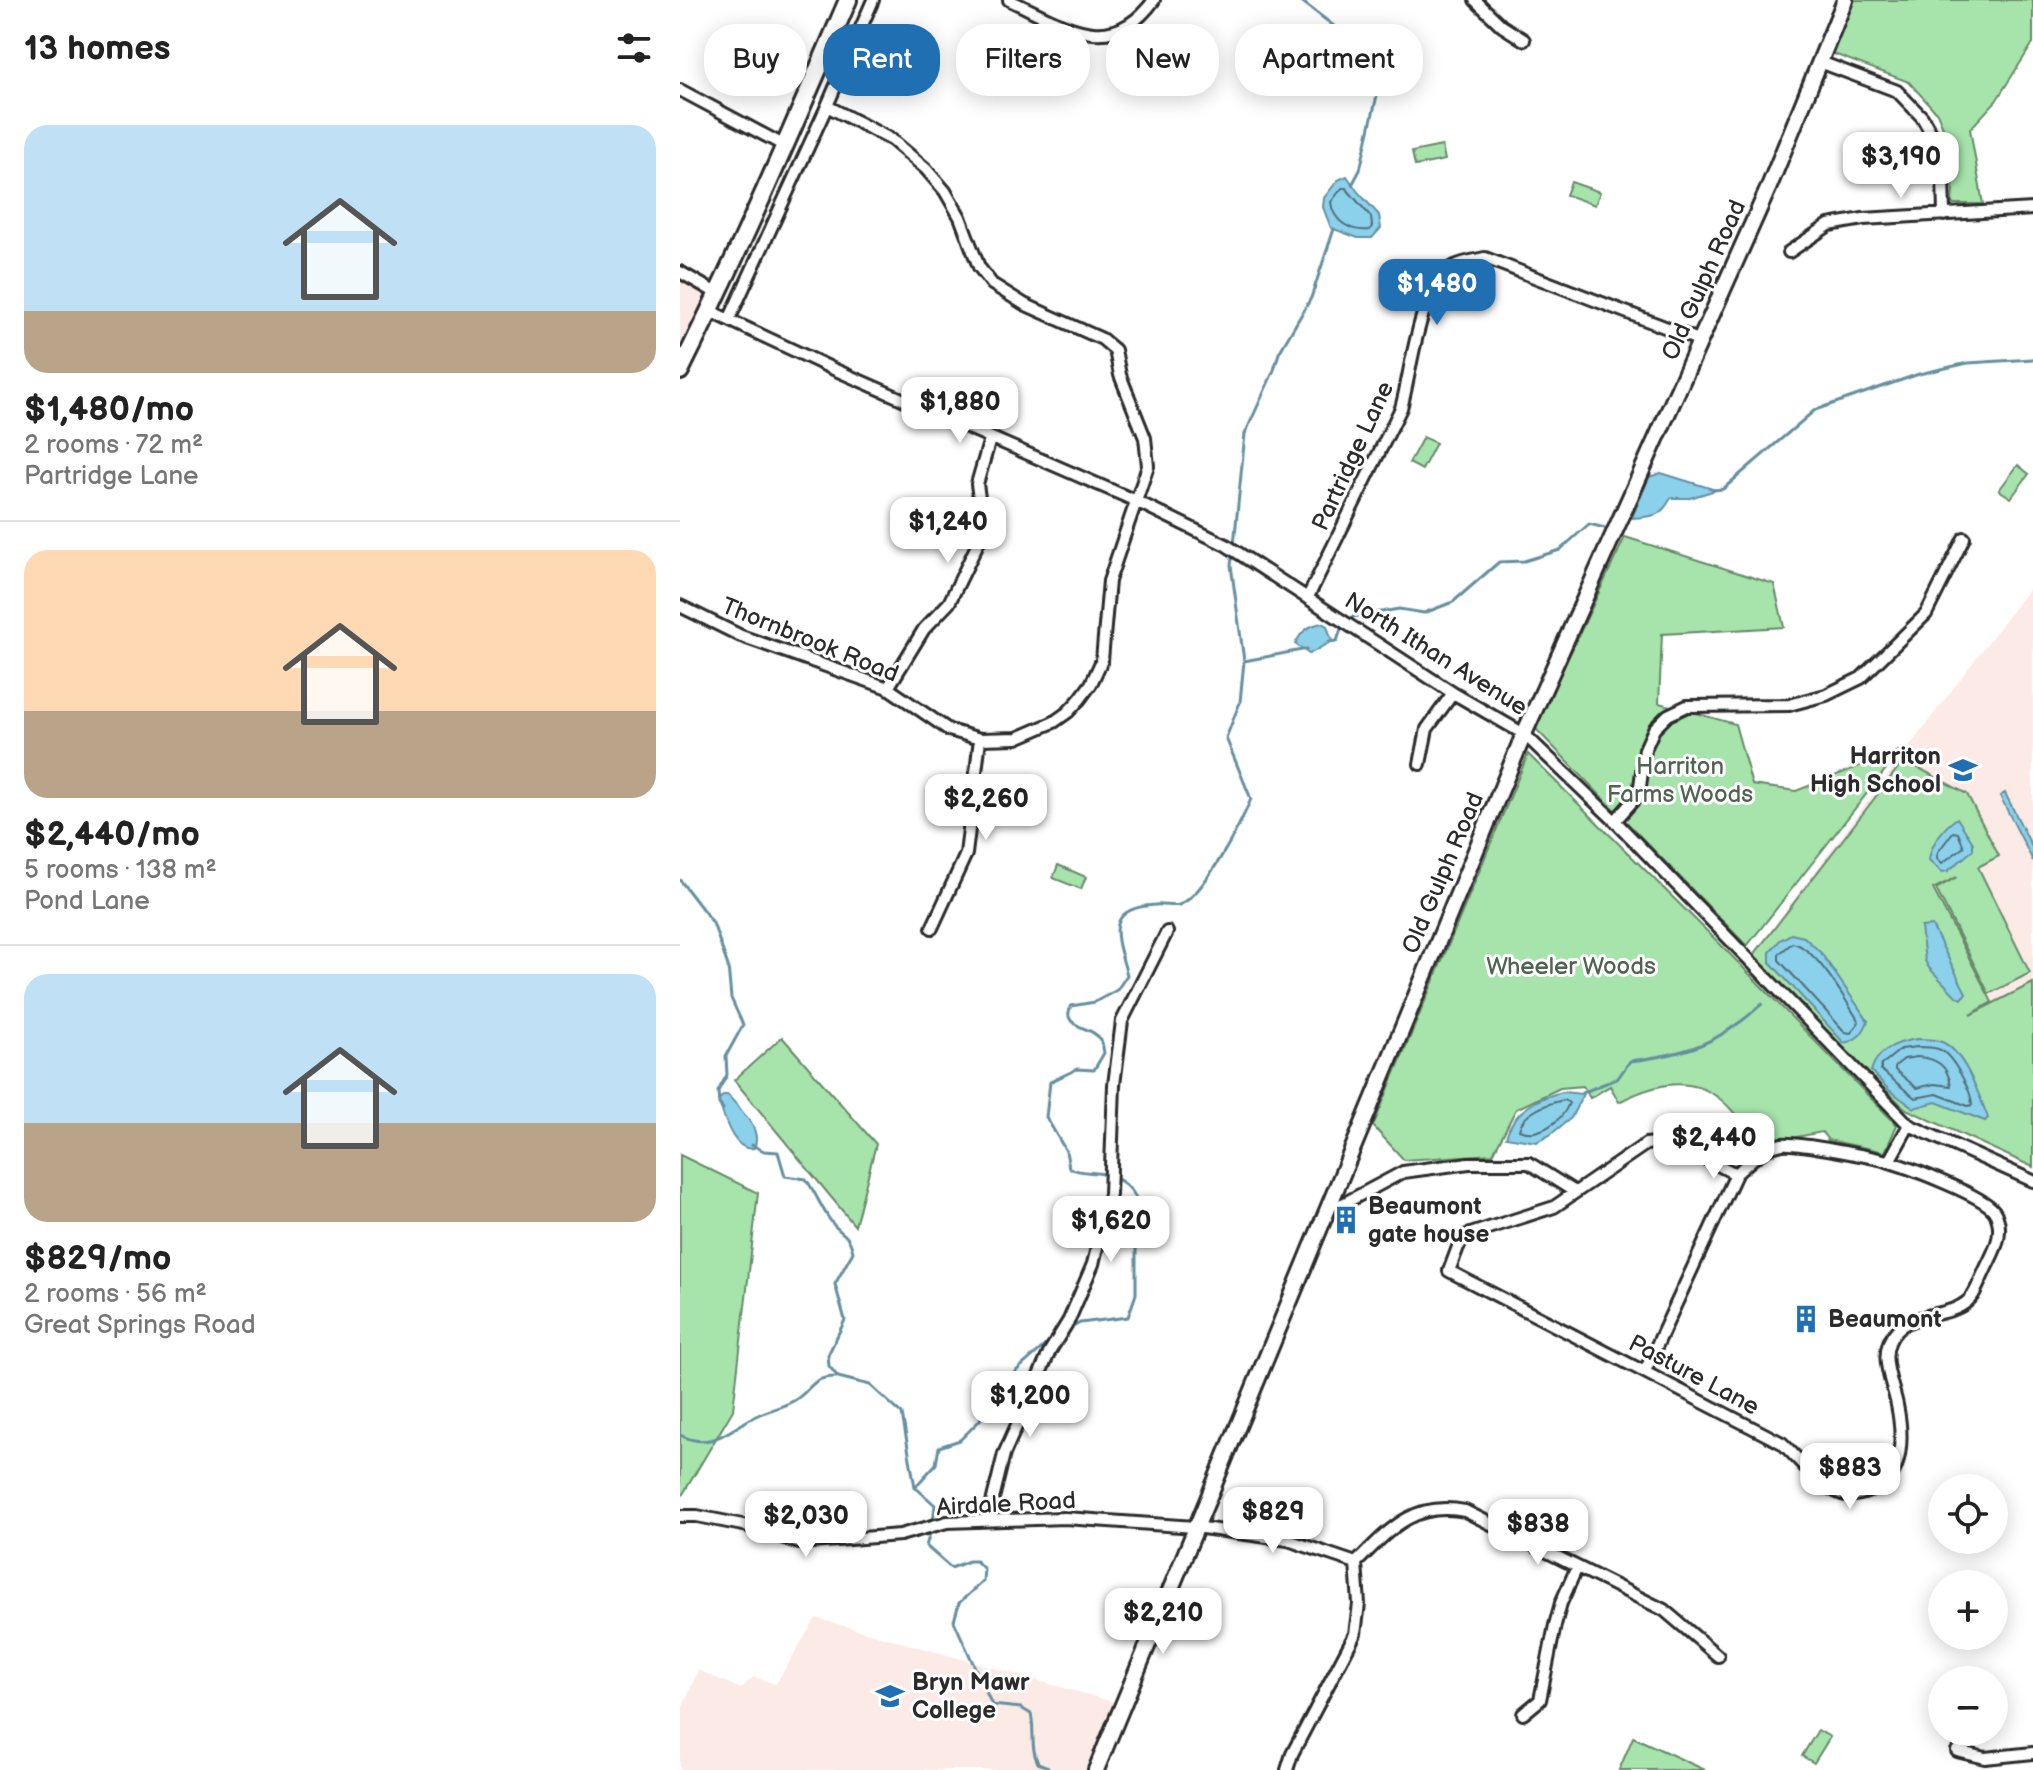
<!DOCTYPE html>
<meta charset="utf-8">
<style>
body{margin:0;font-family:"Balsamiq Sans",sans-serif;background:#f6f6f6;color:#222;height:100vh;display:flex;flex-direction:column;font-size:30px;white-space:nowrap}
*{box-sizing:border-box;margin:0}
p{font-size:26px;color:#767676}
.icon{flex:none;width:44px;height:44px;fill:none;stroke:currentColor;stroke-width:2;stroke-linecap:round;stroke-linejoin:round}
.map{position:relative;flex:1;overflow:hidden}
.sheet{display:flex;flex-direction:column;background:#fff;width:680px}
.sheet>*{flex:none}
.guide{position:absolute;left:24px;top:24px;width:760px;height:72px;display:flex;gap:16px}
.tools{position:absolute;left:1248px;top:1474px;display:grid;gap:16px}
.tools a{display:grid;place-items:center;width:80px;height:80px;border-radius:50%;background:#fff;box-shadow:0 4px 20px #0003;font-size:40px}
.price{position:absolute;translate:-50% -68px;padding:0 18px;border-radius:16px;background:#fff;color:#222;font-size:26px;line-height:52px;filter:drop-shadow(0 2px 4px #0008)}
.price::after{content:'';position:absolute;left:50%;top:48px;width:24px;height:18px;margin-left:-12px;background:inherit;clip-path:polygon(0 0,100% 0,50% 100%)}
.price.on{background:#1f6fb2;color:#fff}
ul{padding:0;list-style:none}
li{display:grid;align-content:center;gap:16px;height:424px;padding:0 24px}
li+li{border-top:2px solid #e0e0e0}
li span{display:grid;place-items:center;height:248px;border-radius:24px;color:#555}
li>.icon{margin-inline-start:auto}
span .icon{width:144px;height:144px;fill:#fffc;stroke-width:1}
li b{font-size:34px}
h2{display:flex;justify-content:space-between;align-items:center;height:96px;padding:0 24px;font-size:34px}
.tag{padding:0 28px;border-radius:32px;background:#fff;box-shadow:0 4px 20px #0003;font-size:28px;line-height:72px}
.tag.on{background:#1f6fb2;color:#fff}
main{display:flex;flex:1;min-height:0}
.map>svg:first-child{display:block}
.built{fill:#fbeae6}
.green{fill:#a6e4ab;stroke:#68886b;stroke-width:2}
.water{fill:#8bd1ec;stroke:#658f9f;stroke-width:2}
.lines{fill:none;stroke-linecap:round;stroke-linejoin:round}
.shore{stroke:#516d78;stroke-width:2}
.stream{stroke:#658f9f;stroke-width:3}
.street-casing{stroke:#2b2b2b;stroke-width:16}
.secondary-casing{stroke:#2b2b2b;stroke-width:20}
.primary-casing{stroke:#2b2b2b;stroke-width:22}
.street{stroke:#fff;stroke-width:10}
.secondary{stroke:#fff;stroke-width:14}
.primary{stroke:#fff;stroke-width:16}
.labels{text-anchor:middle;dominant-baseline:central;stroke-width:6;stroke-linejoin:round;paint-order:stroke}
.street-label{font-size:24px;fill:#2b2b2b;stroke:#fff}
.poi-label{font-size:24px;font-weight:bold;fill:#2b2b2b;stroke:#fff;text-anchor:start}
.park-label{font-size:24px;fill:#506251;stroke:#fff}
</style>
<main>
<section class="sheet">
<h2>13 homes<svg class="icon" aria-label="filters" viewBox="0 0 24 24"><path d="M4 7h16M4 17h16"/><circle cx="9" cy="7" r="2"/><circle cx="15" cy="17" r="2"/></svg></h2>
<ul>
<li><span style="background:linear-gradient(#bfe0f5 75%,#b9a48a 0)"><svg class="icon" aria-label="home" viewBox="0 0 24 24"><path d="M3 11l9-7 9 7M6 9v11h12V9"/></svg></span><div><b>$1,480/mo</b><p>2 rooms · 72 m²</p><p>Partridge Lane</p></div></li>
<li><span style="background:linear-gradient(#ffd9b3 65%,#b9a48a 0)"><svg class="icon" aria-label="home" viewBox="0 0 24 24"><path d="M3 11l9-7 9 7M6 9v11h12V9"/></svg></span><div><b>$2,440/mo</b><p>5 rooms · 138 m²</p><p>Pond Lane</p></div></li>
<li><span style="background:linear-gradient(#bfe0f5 60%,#b9a48a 0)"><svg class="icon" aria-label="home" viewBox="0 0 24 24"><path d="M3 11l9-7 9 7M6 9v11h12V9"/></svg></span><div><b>$829/mo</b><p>2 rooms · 56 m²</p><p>Great Springs Road</p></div></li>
</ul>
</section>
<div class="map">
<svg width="1353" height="1770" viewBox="0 0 1353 1770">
<rect width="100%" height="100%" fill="#fff"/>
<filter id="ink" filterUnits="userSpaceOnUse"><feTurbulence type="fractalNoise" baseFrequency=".0125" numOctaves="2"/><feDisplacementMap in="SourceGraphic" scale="16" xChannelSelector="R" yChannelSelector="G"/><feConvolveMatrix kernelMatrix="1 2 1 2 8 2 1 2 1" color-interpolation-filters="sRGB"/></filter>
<g filter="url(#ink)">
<path class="built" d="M0,277L32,296L0,358Z
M1353,583V1169L1244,1119L1212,1100L1071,956Z
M136,1618L437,1703L408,1770H0V1714L18,1670L61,1689L73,1677L96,1684Z"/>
<path class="green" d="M1175,0H1353V43L1316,101L1290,129L1303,204H1272L1274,176L1270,144L1257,113L1229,82L1151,53Z
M762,146L765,160L735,166L732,152Z
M891,182L920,192L915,205L886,195Z
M743,437L756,443L742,470L729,463Z
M1338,465L1349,474L1331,498L1319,490Z
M945,537L1094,584L1104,627L982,634L979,703L1055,724L1072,785L1116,791L1221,750L1067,946L855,728Z
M848,754L1043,947L1217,1125L1205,1152L1148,1140L1142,1132L1075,1145C1042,1081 1002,1069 939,1102L930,1086L910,1098L903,1086L880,1088L836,1109L813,1154L724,1160L693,1126Z
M1224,760L1287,794L1319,856L1298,867L1350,973L1309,994L1256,889L1277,877L1253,889L1312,1002L1290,1015L1353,983V1167L1226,1109L1184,1070L1073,956Z
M378,865L406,877L401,889L373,878Z
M102,1037L196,1144L175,1226L54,1080Z
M0,1155L78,1193L53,1410L0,1499Z
M1138,1730L1150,1737L1134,1763L1122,1756Z
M953,1737L1025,1770H939Z"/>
<path class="water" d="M667,176L678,192L699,215L701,228L692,238H678L651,228L643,207L644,198L658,180Z
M981,473L1036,490L1010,498H991C980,518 974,516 952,518L969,477Z
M642,623L647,626L652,641L629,654L615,644C622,631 627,626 642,623Z
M1325,793L1353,849V861L1320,796Z
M1277,818L1293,843V850L1268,871L1262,872L1249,860C1251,843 1264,827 1277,818Z
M1252,926L1286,993L1282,999L1275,995L1249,968L1245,961L1241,927Z
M1111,934L1124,937L1141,953L1188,1021C1183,1034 1177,1040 1164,1043L1090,962V952L1100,940Z
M1237,1039C1245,1039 1255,1039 1262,1042C1284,1051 1300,1097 1308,1118L1305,1121L1256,1102L1234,1108L1209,1090L1191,1071C1197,1050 1216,1042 1237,1039Z
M883,1092L903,1094L891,1118L870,1135L857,1142L826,1137C833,1111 858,1097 883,1092Z
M44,1095H48C60,1110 83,1129 74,1148C53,1153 44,1116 38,1100Z"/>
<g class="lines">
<path class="shore" d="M662,188H666L691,217L692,226L690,230C671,232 653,222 651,202Z
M1273,832L1278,833L1284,847L1262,863L1257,858L1258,852Z
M1112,943C1135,946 1167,1002 1179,1022L1171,1033L1165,1032L1099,960V954Z
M1237,1047C1243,1047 1252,1047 1258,1049C1272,1053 1292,1092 1292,1105L1288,1106L1257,1094L1235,1098L1201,1070V1065L1221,1049Z
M1237,1057C1256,1058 1268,1065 1271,1086L1254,1084L1237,1088L1215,1070V1066L1224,1059Z
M884,1100L889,1103C882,1122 858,1138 839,1130C842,1113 868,1103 884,1100Z"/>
<path class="stream" d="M620,0L663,33L692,49L698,91L680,170L672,185
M1033,490L1043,489L1135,410L1239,374L1288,363L1353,359
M554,545L565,434L594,370L599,353L631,298L654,229
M672,617L719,609L744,613L773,602L819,562L844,561L880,550L909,524L925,528
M649,642L657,641L661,629
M564,661L627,649
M0,880L33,923L48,966L51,998L63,1025L46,1056L47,1075L38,1091L39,1104L43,1109
M902,1093L938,1078L950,1061C1008,1054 1039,1043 1082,1004
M72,1145L84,1151L98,1152L105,1176L126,1179C135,1192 141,1207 150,1220C160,1236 168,1230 173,1252L155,1284L165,1320L148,1355L149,1366L158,1377L190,1385L222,1414L235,1487L255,1505L253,1523
M428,1175C415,1171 402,1174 389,1168L386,1151L366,1117L370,1082L397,1069L414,1070L424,1053C423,1049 423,1044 421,1040C412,1025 380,1029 391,1006L415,1002L437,990L447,975C437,938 422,908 475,905C482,904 493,907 499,905C524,896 561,823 571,799L546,738L560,702L564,661L551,565L553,552
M388,1330L400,1323L448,1317L456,1294V1241L464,1230C462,1210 456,1186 435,1178
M0,1435C31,1451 47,1431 74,1417C86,1410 102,1408 115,1400C133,1389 130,1377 156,1377
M235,1487L256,1464L259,1447L280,1440L300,1420L309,1395L371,1340
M251,1530L246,1546L271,1568L289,1561H296L304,1569L303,1581L279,1603L274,1621L312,1705L341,1708L351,1714C355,1731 350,1748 358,1763L368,1767V1770"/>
<defs>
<path id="street" d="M329,0C383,24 430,61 474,0
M795,0L822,26L844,40
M1140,62L1217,91L1242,117L1259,147L1263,176L1264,215
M0,90L105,146
M1109,252L1149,225L1183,219L1353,209
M0,272L38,294
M30,311L151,368L454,500L546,545L773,693L844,734L935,821L1229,1125L1353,1181
M49,320L147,106L193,0
M628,597L721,408C732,371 738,284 775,266C783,262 795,260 805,258L1021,341
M0,606L61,636L208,688L269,730L300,739L337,738L374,722L388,712L400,699L411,684L422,660L429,581L468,466L465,438L440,375L435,350L422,339L344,304L312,284L299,267L280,217L265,191L246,169L212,140L147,106
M208,688L244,629L269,603L301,537L302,519L297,484L310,439
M740,764L747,729L773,693
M935,821L959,794L965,749L974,729L988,715L1007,706L1109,705L1146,695L1181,678L1246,614L1284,538
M252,928L286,854L300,739
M1209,1161L1229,1125
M650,1202L661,1205L723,1172L789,1163H849L895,1192
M965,1371L1056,1174C1069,1162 1084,1147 1102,1144C1116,1142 1194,1157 1210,1162C1230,1168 1304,1196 1314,1211C1317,1215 1319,1223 1319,1228C1320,1242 1312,1255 1306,1268C1302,1276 1298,1287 1293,1295C1277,1319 1236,1310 1217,1330C1196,1352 1212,1380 1217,1405C1223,1434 1225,1479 1192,1490C1183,1494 1172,1497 1162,1494C1139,1486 1119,1459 1102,1443L769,1271L778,1247L787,1235L874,1207L966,1144C998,1139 1028,1161 1056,1174
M0,1516H17L73,1527L119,1543L220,1535L267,1522L385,1518L515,1527L608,1540L676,1563
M308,1519L324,1454L370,1351L389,1320L413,1264L430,1194L434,1085L442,1021L487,932
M676,1563C709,1530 733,1501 785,1511L984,1610L1038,1656
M843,1714L860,1700L875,1625L881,1603L897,1567
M1277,1751L1305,1758L1353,1753
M607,1770L612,1754L675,1634L679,1604L676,1563"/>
<path id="secondary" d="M416,1770L844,734L1088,189L1165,0"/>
<path id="primary" d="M0,371C61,249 114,125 168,0"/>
</defs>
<use href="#street" class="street-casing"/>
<use href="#secondary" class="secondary-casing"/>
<use href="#primary" class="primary-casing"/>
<use href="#street" class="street"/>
<use href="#secondary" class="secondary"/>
<use href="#primary" class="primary"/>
</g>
</g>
<defs>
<symbol id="school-bare" viewBox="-9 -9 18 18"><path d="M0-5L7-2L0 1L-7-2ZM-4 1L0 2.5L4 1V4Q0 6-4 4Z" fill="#1f6fb2" stroke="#fff" stroke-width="2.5" paint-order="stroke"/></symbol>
<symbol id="building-bare" viewBox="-9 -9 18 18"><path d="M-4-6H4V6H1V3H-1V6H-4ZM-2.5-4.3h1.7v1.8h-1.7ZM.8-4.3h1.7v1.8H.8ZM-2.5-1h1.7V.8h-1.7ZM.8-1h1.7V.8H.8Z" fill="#1f6fb2" stroke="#fff" stroke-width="2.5" paint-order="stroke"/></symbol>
<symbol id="university-bare" viewBox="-9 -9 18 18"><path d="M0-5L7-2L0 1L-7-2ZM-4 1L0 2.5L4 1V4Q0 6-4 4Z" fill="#1f6fb2" stroke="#fff" stroke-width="2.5" paint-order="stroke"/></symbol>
</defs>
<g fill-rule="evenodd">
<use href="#school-bare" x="1263" y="750" width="40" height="40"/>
<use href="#building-bare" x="646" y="1200" width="40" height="40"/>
<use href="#building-bare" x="1106" y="1299" width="40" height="40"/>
<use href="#university-bare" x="190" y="1676" width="40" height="40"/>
</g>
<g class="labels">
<g class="street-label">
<text transform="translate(1024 280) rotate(-66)">Old Gulph Road</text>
<text transform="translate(673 456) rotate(-65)">Partridge Lane</text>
<text transform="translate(130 640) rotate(22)">Thornbrook Road</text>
<text transform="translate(756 654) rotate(32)">North Ithan Avenue</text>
<text transform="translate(763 873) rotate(-67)">Old Gulph Road</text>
<text transform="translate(1014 1375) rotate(28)">Pasture Lane</text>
<text transform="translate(326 1504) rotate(-3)">Airdale Road</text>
</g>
<g class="poi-label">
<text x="1261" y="756" text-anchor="end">Harriton<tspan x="1261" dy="28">High School</tspan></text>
<text x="688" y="1206">Beaumont<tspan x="688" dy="28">gate house</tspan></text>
<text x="1148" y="1319">Beaumont</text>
<text x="232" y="1682">Bryn Mawr<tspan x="232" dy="28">College</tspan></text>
</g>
<g class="park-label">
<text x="1000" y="766">Harriton<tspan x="1000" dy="28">Farms Woods</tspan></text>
<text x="891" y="966">Wheeler Woods</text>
</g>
</g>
</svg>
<div class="tools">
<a><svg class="icon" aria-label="locate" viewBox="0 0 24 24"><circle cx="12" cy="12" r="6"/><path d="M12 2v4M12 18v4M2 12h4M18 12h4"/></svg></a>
<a>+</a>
<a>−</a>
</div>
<b class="price" style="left:1221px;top:200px">$3,190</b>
<b class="price on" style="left:757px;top:327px">$1,480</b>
<b class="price" style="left:280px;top:445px">$1,880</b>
<b class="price" style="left:268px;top:565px">$1,240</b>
<b class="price" style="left:306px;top:842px">$2,260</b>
<b class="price" style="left:1034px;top:1181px">$2,440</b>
<b class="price" style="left:431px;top:1264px">$1,620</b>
<b class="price" style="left:350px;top:1439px">$1,200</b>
<b class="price" style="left:1170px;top:1511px">$883</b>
<b class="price" style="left:593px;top:1555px">$829</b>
<b class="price" style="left:126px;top:1559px">$2,030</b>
<b class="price" style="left:858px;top:1567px">$838</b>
<b class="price" style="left:483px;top:1656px">$2,210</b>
<div class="guide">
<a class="tag">Buy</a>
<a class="tag on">Rent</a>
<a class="tag">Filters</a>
<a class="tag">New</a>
<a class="tag">Apartment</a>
</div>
</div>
</main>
